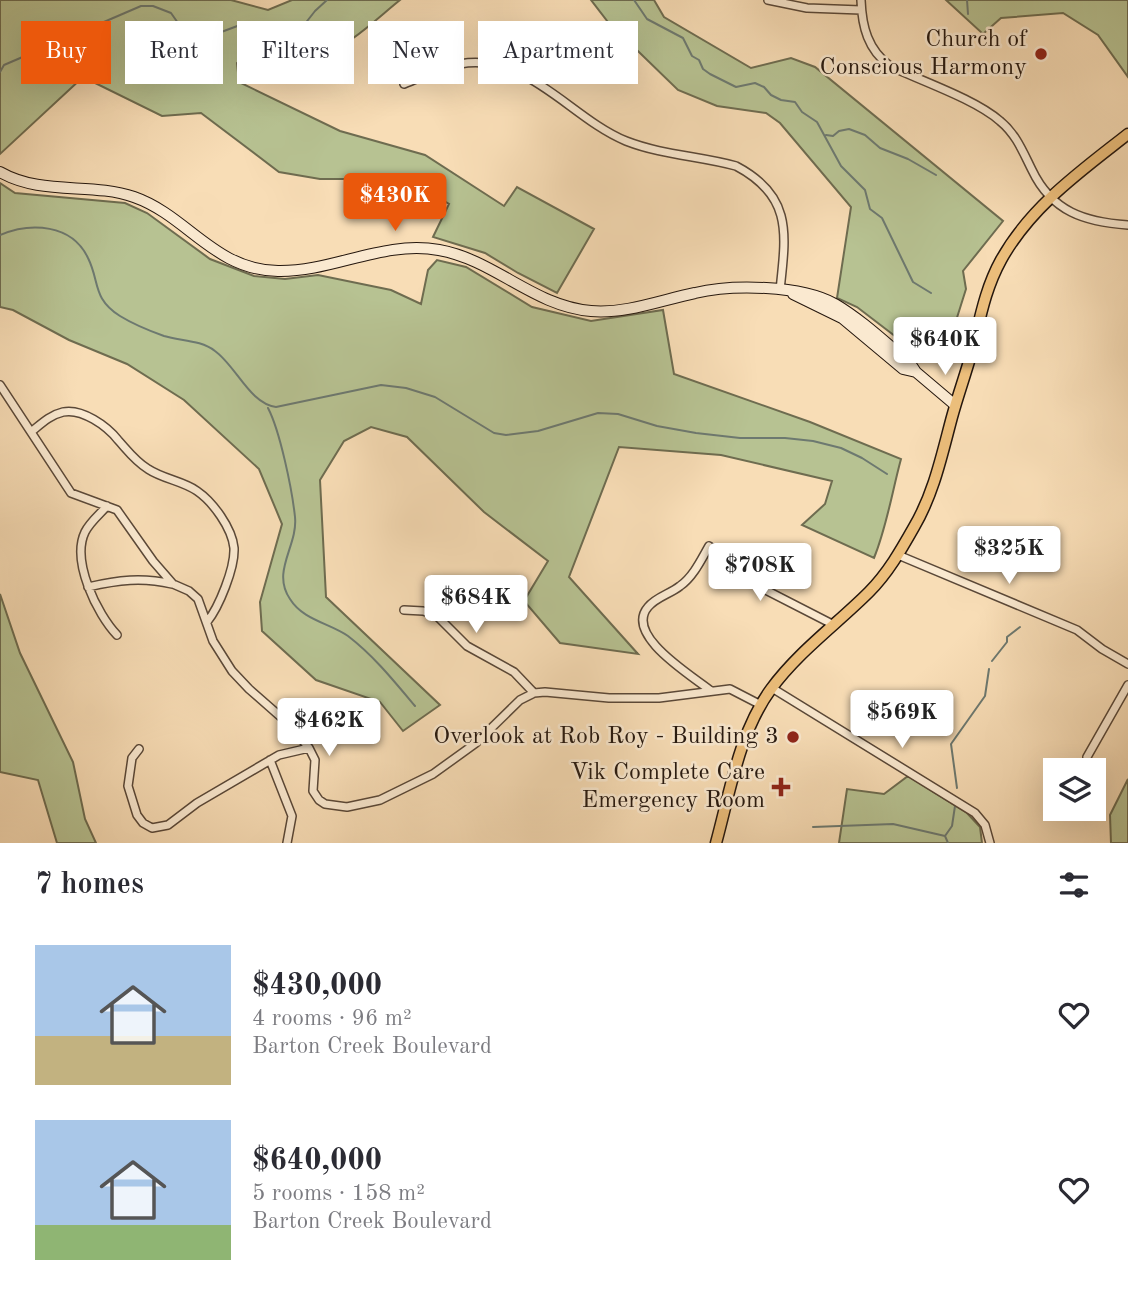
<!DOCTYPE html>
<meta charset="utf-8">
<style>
body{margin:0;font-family:"Old Standard TT",serif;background:#f7f7f7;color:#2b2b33;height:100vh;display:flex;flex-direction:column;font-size:26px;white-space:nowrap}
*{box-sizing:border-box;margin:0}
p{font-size:23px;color:#7c7c81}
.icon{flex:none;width:38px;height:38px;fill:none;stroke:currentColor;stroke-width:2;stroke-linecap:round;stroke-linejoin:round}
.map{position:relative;height:843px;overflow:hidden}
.drawer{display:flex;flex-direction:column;background:#fff;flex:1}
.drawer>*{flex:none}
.hud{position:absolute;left:21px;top:21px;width:700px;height:63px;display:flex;gap:14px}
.buttons{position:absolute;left:1043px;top:758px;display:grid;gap:14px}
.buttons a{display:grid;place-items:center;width:63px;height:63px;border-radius:0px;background:#fff;box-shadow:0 7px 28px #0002;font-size:35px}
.price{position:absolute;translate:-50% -60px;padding:0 16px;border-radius:7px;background:#fff;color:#222;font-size:23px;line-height:46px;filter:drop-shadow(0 2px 4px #0008)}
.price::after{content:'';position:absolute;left:50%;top:42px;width:21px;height:16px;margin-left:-10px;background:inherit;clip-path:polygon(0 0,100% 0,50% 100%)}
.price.on{background:#ea580c;color:#fff}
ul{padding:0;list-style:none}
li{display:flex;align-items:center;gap:21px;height:175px;padding:0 35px}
li span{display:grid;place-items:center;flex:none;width:196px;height:140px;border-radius:0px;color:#555}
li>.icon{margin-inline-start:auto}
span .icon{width:84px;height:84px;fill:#fffc;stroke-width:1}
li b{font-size:30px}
h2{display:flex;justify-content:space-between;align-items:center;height:84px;padding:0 35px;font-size:30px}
.chip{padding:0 24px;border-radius:0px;background:#fff;box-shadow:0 7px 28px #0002;font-size:24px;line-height:63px}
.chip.on{background:#ea580c;color:#fff}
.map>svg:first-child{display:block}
.green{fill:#b7c292;stroke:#6e6c50;stroke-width:2}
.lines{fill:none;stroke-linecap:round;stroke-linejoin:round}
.stream{stroke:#6d7970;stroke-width:2}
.street-casing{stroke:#5a4838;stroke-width:10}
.secondary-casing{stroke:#25170e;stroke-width:12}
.primary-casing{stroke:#25170e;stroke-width:13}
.street{stroke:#fae9d0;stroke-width:7}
.secondary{stroke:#fae9d0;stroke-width:10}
.primary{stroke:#ecbe7b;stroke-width:10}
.poi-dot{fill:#8f2418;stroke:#fae9d0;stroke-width:2.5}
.labels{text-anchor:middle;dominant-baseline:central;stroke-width:5;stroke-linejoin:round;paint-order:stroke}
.poi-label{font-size:24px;fill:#25170e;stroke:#fae9d0;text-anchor:end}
</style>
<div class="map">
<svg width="1128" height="843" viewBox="0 0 1128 843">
<rect width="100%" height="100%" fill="#f8ddb6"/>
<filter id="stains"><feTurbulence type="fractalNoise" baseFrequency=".00286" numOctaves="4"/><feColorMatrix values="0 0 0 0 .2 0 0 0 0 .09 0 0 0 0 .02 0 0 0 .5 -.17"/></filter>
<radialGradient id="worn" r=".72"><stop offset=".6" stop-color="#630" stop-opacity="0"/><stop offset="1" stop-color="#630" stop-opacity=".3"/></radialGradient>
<path class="green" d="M0,0H231L268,10L292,0H400C375,20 349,47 318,56C296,62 275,40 260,47C252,51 244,58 237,63L239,82L340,131L425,155L504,206L517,187L594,229L557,293L518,273L485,253L433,237L449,204L406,179H320L279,172L201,113L162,116L83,77L0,154Z
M591,0H654L664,17L751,68L791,58L815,67L1003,221L963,271L966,289L943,362L925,359L857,307L837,298L851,207L780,123L766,113L717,106L678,90L608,22Z
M946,0H1128V77L1098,35L1063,13L1001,18L983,34Z
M0,183L15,193L125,203L147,213L210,259L254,276L285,279L318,275L391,290L421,304L428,270L437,260L466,267L532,307L591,321L663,310L674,374L810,422L901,459C892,492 887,526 874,558L802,525L825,504L832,481L721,455L619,447L569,577L638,654L560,643L524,601L548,561L484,512L407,437L371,427L344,441L320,480L326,597L440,705L403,731L380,702L316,680L262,631L260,602L282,524L259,469L184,400L127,364L69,340L13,310L0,307Z
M0,594L20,653L73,762L85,819L96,843H57L38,780L0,772Z
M908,776L967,813L980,827L982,843H839L847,789L884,794Z
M1128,779V843H1111L1110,815Z"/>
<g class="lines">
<path class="stream" d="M634,0L647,19L683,38L692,56L699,60L703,69L710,74L736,87L755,83L764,87L771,95L781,100L795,102L802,112L817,122L841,166L865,190L870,209L882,218L913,282L931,293
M967,0L968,14
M0,72L4,65L141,6H153L171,13L178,23L199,34H216L240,25L259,22L285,37L297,34L315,11L327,0
M826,135L833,136L839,131L849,129L865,135L880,148L908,159L936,175
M0,235C31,222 72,224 88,258C100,282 92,298 120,316C133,324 150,331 164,336C181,341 201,340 215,351C236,366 250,404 276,407L381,385L406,388L435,397L494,433L506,435L538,431L598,413L618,414L657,426L696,433L740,438H785L813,441L841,448L862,458L887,474
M268,408C280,431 292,489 295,517C298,546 271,571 290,599C303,620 329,623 348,636C374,656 394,681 415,706
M992,661L1007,642V637L1020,627
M957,788L951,744L985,696L989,669
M813,827L893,824L945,836
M948,843L945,836L952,826L955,806"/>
<defs>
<path id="street" d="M768,0L807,8L861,10
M861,0C862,27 868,50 890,66C921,81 975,99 1000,121C1016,134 1023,152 1032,170C1052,212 1085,222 1128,225
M404,84C422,77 441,67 460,64C527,52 570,118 626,141C662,155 699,156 736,166C793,196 786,234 780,290
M0,385L71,493L117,510L153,561L173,584L189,591L198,599L213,641L232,671L249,689L290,725L309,748L315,760L313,791L319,800L325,804L347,807L380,800L433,774L476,743L520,700L534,693L545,692L609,698H659L730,689L761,705
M31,432C41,424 50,415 63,412C82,408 107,426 118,440C128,451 135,461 148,469C163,479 183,481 197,491C213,502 232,528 234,548C235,568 219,607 207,622
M107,506C100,514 90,522 85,532C71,561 97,614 117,635
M898,555L1077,630L1102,649L1128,664
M88,587C118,580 142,577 172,584
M404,610L423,611L436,615L467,646L514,672L534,693
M772,688L975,813L985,825L990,843
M711,691C691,675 624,635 648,607C656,597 670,594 680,586C693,577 701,560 709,546L741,576L756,585L834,625
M139,749L132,758L128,786L137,815L143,823L152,828L168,825L197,803L279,755L309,748
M1087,757L1128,685
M270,760L292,816L287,843"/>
<path id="secondary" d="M0,172C42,196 91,182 134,197C188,216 214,270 278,271C333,272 383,240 439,250C495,260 533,306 591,311C626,314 661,300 695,293C732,284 801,285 835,304C862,320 886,343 910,363L916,372L955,405
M793,294L842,318L903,369L916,372"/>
<path id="primary" d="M716,843C730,792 739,733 771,689C798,652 837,624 869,592C888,573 901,550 914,527C934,493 942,454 952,417C958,395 966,373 972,351C980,319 985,289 1001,260C1031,206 1081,171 1128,134"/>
</defs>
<use href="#street" class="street-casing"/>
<use href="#secondary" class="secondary-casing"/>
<use href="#primary" class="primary-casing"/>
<use href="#street" class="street"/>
<use href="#secondary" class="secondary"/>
<use href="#primary" class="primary"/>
</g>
<g class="poi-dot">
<circle cx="1041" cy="54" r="7"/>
<circle cx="793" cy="737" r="7"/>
<path d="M777.5 776.5h7v7h7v7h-7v7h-7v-7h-7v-7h7z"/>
</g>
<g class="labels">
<g class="poi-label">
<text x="1027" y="40">Church of<tspan x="1027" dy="28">Conscious Harmony</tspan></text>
<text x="779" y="737">Overlook at Rob Roy - Building 3</text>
<text x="765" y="773">Vik Complete Care<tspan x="765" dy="28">Emergency Room</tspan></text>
</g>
</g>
<rect width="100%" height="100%" filter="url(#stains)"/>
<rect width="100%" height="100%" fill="url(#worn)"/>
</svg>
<div class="buttons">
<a><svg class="icon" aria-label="layers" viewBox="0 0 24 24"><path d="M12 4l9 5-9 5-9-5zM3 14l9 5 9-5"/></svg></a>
</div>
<b class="price on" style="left:395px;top:233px">$430K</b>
<b class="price" style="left:945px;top:377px">$640K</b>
<b class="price" style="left:1009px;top:586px">$325K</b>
<b class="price" style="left:760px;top:603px">$708K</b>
<b class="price" style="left:476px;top:635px">$684K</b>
<b class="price" style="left:902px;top:750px">$569K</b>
<b class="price" style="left:329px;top:758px">$462K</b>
<div class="hud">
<a class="chip on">Buy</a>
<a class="chip">Rent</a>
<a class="chip">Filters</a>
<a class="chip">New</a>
<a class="chip">Apartment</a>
</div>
</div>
<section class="drawer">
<h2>7 homes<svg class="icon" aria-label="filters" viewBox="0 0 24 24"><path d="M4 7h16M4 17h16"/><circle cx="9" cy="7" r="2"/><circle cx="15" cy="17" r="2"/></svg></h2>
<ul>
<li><span style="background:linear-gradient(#a9c7e8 65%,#c2b280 0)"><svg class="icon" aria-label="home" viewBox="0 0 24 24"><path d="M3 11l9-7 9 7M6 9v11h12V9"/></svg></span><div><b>$430,000</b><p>4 rooms · 96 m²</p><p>Barton Creek Boulevard</p></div><svg class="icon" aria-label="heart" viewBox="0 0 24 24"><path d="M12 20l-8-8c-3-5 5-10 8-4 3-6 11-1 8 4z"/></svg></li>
<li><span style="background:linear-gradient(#a9c7e8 75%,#8fb573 0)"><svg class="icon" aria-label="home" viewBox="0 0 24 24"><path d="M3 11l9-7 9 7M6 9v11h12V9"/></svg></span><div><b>$640,000</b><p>5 rooms · 158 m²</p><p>Barton Creek Boulevard</p></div><svg class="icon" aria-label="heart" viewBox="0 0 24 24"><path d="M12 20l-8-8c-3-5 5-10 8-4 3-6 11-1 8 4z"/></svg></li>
</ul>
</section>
